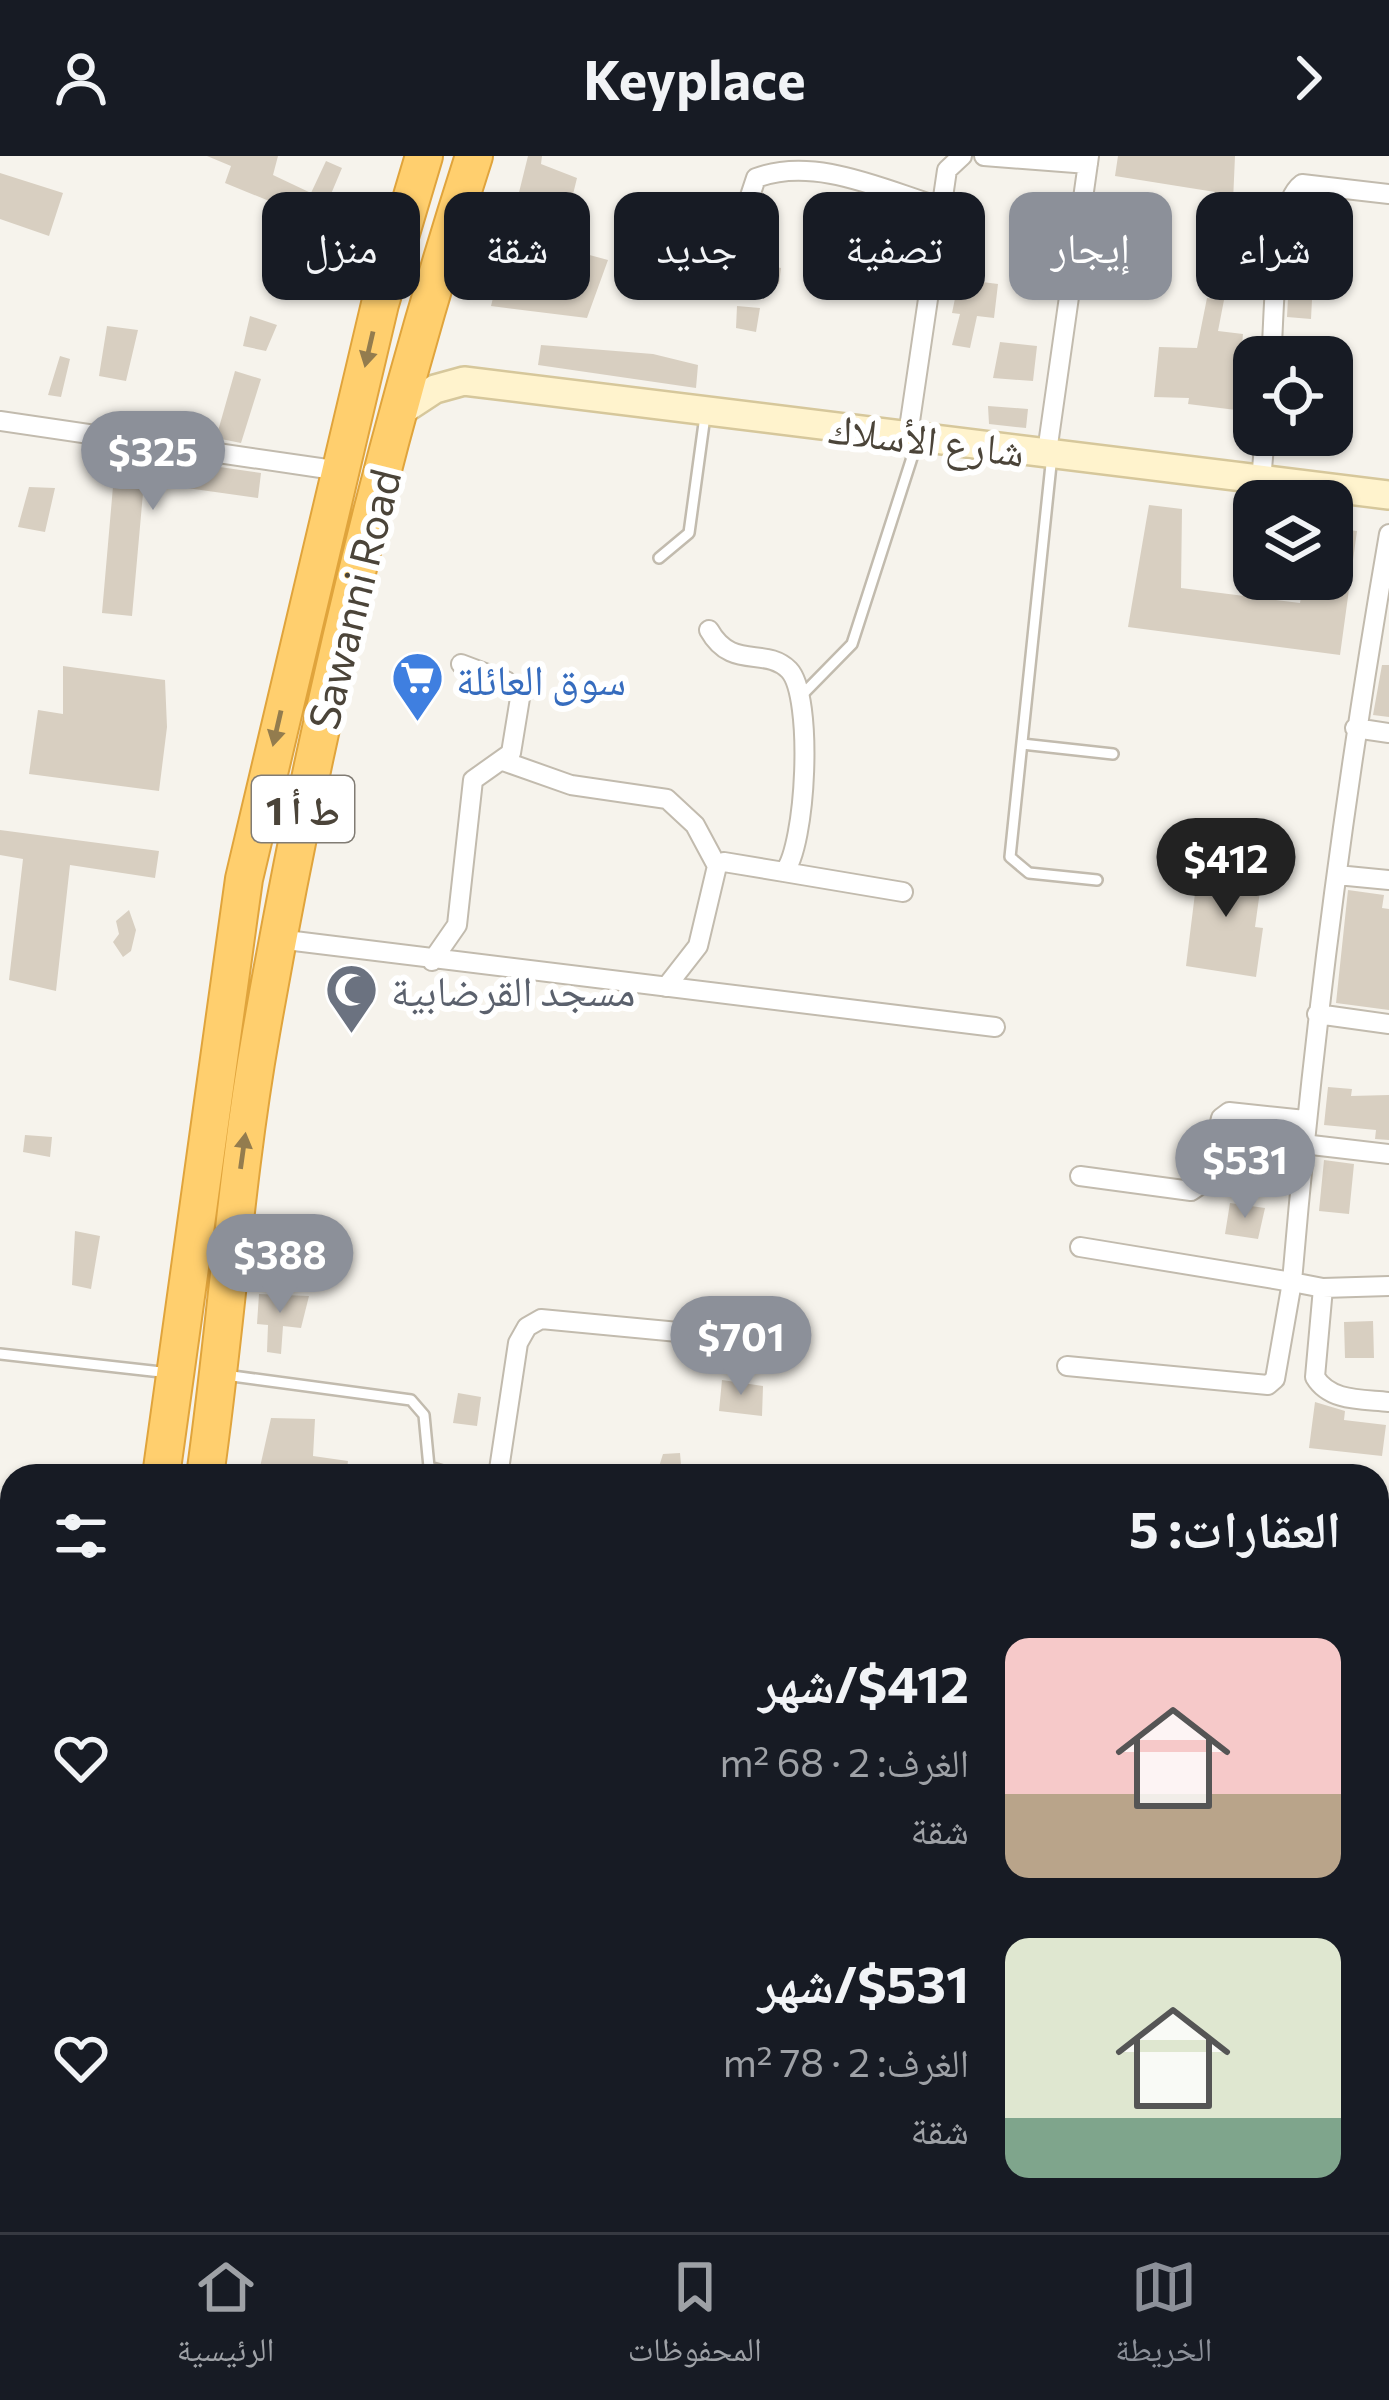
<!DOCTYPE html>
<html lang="ar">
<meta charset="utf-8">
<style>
body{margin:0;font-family:Commissioner,"Noto Naskh Arabic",sans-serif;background:#20242c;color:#f1f3f6;direction:rtl;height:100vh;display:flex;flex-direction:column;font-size:45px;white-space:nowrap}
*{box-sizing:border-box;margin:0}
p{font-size:39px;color:#9ea1a6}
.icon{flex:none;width:66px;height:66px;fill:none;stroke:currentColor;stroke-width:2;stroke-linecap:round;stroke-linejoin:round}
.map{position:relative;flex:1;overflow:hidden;direction:ltr}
.side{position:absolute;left:0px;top:1308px;width:1389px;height:768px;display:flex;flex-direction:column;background:#171b24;border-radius:36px 36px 0 0;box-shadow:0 3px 9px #0004;direction:rtl}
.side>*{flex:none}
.banner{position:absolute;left:36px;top:36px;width:1317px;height:108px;direction:rtl;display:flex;gap:24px}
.fabs{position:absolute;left:1233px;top:180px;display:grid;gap:24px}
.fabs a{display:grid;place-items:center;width:120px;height:120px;border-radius:24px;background:#171b24;box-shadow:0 3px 9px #0004;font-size:60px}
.price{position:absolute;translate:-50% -102px;padding:0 27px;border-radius:42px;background:#8c9099;color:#fff;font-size:39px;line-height:78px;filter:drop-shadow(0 3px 6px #0008)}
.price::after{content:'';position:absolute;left:50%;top:72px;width:36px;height:27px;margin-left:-18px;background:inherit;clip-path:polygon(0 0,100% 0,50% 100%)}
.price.active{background:#222;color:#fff}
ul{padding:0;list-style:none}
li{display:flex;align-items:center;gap:36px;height:300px;padding:0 48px}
li span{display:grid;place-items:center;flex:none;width:336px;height:240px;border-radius:24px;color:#555}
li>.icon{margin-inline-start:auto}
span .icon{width:144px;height:144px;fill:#fffc;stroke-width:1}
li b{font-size:51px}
h2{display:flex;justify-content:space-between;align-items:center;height:144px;padding:0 48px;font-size:51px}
.chip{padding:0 42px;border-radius:24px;background:#171b24;box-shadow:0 3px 9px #0004;font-size:42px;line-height:108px}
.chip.active{background:#8c9099;color:#fff}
header{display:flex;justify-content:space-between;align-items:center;height:156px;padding:0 48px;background:#171b24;font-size:54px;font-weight:700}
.tabs{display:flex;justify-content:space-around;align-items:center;height:168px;border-top:3px solid #363941;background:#171b24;font-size:33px;color:#9ea1a6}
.tabs a{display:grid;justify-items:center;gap:6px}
.tabs .active{color:#8c9099}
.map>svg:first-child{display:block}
.building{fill:#d8cfc1}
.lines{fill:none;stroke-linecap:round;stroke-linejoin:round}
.lane-casing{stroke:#c2bbae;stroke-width:14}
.street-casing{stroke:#c2bbae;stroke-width:22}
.secondary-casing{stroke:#d6c79b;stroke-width:32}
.highway-casing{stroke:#e0a43c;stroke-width:40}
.lane{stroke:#fff;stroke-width:9}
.street{stroke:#fff;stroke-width:18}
.secondary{stroke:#fff3cd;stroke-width:27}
.highway{stroke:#ffcf6e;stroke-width:36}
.oneway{fill:#937c4e}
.labels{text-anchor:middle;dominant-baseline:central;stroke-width:12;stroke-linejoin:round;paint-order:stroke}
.shield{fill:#fff;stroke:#817c74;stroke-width:3}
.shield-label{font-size:39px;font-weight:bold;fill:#4b4439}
.street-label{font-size:42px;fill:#4b4439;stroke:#fff}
.shop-label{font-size:42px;fill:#366cbe;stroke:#fff;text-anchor:start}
.worship-label{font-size:42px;fill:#5b616d;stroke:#fff;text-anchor:start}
</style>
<header><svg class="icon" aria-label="forward" viewBox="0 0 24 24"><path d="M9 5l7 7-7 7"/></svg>Keyplace<svg class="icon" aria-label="person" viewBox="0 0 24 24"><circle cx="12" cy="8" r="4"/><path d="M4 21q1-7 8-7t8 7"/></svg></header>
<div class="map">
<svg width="1389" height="2076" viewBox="0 0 1389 2076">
<rect width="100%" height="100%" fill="#f6f3ec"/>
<path class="building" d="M207,0H278L273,19L311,37L326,5L342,12L323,57L298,47L296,56L225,27L231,10Z
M528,0H542L541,8L577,22L560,91L608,104L587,162L491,150Z
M1118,0H1235L1231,91L1210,87L1215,36L1115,20Z
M0,17L63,37L49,80L0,63Z
M665,87L781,112L779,128L717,110L659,105Z
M866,87L909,94L905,118L862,111Z
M813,97L838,100L834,126L804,121Z
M1289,122L1313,124L1311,163L1287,161Z
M959,123L998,128L994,162L977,160L970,192L952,189L960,158L952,157Z
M1207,142L1224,144L1218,175L1243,178L1236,254L1188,248L1189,242L1154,241L1159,191L1197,192Z
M737,150L760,152L756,176L736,172Z
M250,160L277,169L266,195L243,190Z
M107,170L138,174L126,225L99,220Z
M1000,186L1037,190L1033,225L993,222Z
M541,189L653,198L698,209L696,232L538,209Z
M60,200L70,203L61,241L48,239Z
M235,215L261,223L241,287L216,282Z
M988,250L1028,253L1026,272L989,268Z
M116,296L261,317L258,342L144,326L132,460L102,457Z
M29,331L55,332L45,376L18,371Z
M1149,349L1182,353L1181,432L1300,447L1304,423H1332V372L1357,375L1340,499L1128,471Z
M1382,509H1389V561L1373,559Z
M63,510L165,524L167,571L159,635L29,618L38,554L63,558Z
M0,674L159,695L155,722L70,709L56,835L9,824L23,703L0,699Z
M1199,705L1263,713L1255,771L1263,772L1256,821L1186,810Z
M1348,734L1384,739L1382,752L1389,753V854L1336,847Z
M129,754L136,774L131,795L123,801L113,786L119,778L116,765Z
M1328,931L1352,933L1351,940L1389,939V984L1375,983L1376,974L1324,969Z
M25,979L52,981L50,1001L23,996Z
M1324,1004L1354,1008L1349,1058L1319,1055Z
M1230,1047L1265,1052L1258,1083L1225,1078Z
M75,1075L100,1080L91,1133L72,1129Z
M259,1138L309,1140L301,1172L283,1170L281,1198L267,1196L268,1169L257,1168Z
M1373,1165L1374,1202H1345L1344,1166Z
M722,1224L763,1230L762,1260L719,1255Z
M458,1237L481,1241L477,1270L453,1267Z
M1315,1246L1345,1255L1344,1264L1386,1269L1382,1300L1309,1292Z
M271,1262L315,1263L313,1300L348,1305L346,1320H258Z
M680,1297L682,1320H656L663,1298Z"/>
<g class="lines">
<defs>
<path id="lane" d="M1052,299L1010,701L1029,717L1097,724
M659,402L689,377L705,260
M801,540L852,488L918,283
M1022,588L1113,598
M0,1198L170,1217
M225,1219L411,1244L424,1259L429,1311L460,1320
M1379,1963L1389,1891
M813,2073L814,2064
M1364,2076L1366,2064"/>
<path id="street" d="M984,0L1088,8
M746,52L756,22C814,0 882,33 940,51
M1271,201C1275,162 1272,50 1302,28L1389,38
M0,265L341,315
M908,279L947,14L962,0
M1047,296L1089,0
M1261,324L1265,279
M1389,378C1346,626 1313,875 1292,1126L1323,1132L1389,1130
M1355,572L1389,577
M503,605L571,629L667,643L695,669L717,710
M784,716L903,736
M1337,719L1389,724
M278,783L995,871
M432,805L457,769L473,624L511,597L520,542L506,525L461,508
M666,831L698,790L717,710L724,706L784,716C806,691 814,540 789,514C765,490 732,515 709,474
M1317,858L1389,868
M1303,988L1389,998
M1080,1020L1191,1035L1206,1025L1221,962L1229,956L1305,964
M1323,1132L1315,1221C1330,1246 1363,1243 1389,1246
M1067,1210L1268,1229L1275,1223L1292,1126L1080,1091
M498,1320L518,1187L527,1171L541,1163L773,1185
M376,2064L524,2076
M998,2076L1001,2064"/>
<path id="secondary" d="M400,256L435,233L464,225L1389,339
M1377,1969L1389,1971"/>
<path id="highway" d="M161,1320L244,723L380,148L424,0
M205,1320C226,1173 235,1024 261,877C313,581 382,286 474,0
M20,2076L23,2064
M71,2076L73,2064"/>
</defs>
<use href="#lane" class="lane-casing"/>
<use href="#street" class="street-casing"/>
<use href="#secondary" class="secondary-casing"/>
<use href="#highway" class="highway-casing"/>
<use href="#lane" class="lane"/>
<use href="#street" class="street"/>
<use href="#secondary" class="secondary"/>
<use href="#highway" class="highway"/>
</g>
<defs><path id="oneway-solid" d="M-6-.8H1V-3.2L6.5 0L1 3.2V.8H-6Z" transform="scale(3)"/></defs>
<g class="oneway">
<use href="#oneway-solid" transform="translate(369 193) rotate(103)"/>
<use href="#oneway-solid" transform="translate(277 572) rotate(103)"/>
<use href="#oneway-solid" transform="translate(243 995) rotate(-82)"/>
</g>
<defs>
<symbol id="supermarket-pin" viewBox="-11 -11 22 30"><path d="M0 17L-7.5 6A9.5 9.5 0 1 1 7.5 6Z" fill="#3f7fe0" stroke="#fff"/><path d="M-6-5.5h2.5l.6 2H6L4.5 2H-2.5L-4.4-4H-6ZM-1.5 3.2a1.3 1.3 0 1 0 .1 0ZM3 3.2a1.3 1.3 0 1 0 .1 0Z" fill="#fff"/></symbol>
<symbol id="mosque-pin" viewBox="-11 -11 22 30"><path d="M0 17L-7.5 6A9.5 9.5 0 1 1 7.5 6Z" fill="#6b7280" stroke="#fff"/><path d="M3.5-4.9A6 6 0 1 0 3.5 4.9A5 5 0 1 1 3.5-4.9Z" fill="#fff"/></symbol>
</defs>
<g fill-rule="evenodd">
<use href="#supermarket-pin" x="388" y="492" width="59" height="81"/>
<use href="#mosque-pin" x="322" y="804" width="59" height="81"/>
</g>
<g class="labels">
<rect class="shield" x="252" y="620" width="102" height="66" rx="9"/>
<g class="shield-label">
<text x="303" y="653">ط أ 1</text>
</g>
<g class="street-label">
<text transform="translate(927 282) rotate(7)">شارع الأسلاك</text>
<text transform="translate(353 443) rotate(-76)">Sawanni Road</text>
</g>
<g class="shop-label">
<text x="456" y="522">سوق العائلة</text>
</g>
<g class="worship-label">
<text x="391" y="833">مسجد القرضابية</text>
</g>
</g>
</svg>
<div class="fabs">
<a><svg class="icon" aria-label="locate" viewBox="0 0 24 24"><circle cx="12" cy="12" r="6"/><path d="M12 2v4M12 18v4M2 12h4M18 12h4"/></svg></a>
<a><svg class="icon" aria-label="layers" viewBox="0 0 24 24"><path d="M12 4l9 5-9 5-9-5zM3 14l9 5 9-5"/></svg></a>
</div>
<b class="price" style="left:153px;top:357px">$325</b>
<b class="price active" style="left:1226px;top:764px">$412</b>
<b class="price" style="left:1245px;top:1065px">$531</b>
<b class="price" style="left:280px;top:1160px">$388</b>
<b class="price" style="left:741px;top:1242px">$701</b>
<div class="banner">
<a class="chip">شراء</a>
<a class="chip active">إيجار</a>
<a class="chip">تصفية</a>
<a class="chip">جديد</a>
<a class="chip">شقة</a>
<a class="chip">منزل</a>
</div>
<section class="side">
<h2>العقارات: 5<svg class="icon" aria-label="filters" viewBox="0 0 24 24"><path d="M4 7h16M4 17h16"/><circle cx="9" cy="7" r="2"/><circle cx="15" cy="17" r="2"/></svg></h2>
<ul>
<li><span style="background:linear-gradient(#f6c9c9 65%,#b9a48a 0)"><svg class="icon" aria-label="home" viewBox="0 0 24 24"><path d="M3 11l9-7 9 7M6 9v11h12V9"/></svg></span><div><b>$412/شهر</b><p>الغرف: 2 · 68 m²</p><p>شقة</p></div><svg class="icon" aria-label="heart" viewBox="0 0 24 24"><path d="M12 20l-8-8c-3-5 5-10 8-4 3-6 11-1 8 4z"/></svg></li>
<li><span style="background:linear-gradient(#dfe7d0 75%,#7fa58c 0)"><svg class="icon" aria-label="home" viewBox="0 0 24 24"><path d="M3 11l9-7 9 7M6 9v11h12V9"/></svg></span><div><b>$531/شهر</b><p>الغرف: 2 · 78 m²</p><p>شقة</p></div><svg class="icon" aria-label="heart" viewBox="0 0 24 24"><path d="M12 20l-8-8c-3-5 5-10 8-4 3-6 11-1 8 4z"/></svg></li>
</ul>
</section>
</div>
<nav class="tabs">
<a class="active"><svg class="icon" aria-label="map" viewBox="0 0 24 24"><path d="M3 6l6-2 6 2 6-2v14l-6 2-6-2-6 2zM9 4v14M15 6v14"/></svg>الخريطة</a>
<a><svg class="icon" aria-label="saved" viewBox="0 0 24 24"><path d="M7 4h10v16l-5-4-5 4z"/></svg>المحفوظات</a>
<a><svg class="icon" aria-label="home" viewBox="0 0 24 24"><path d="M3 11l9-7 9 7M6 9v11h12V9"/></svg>الرئيسية</a>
</nav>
